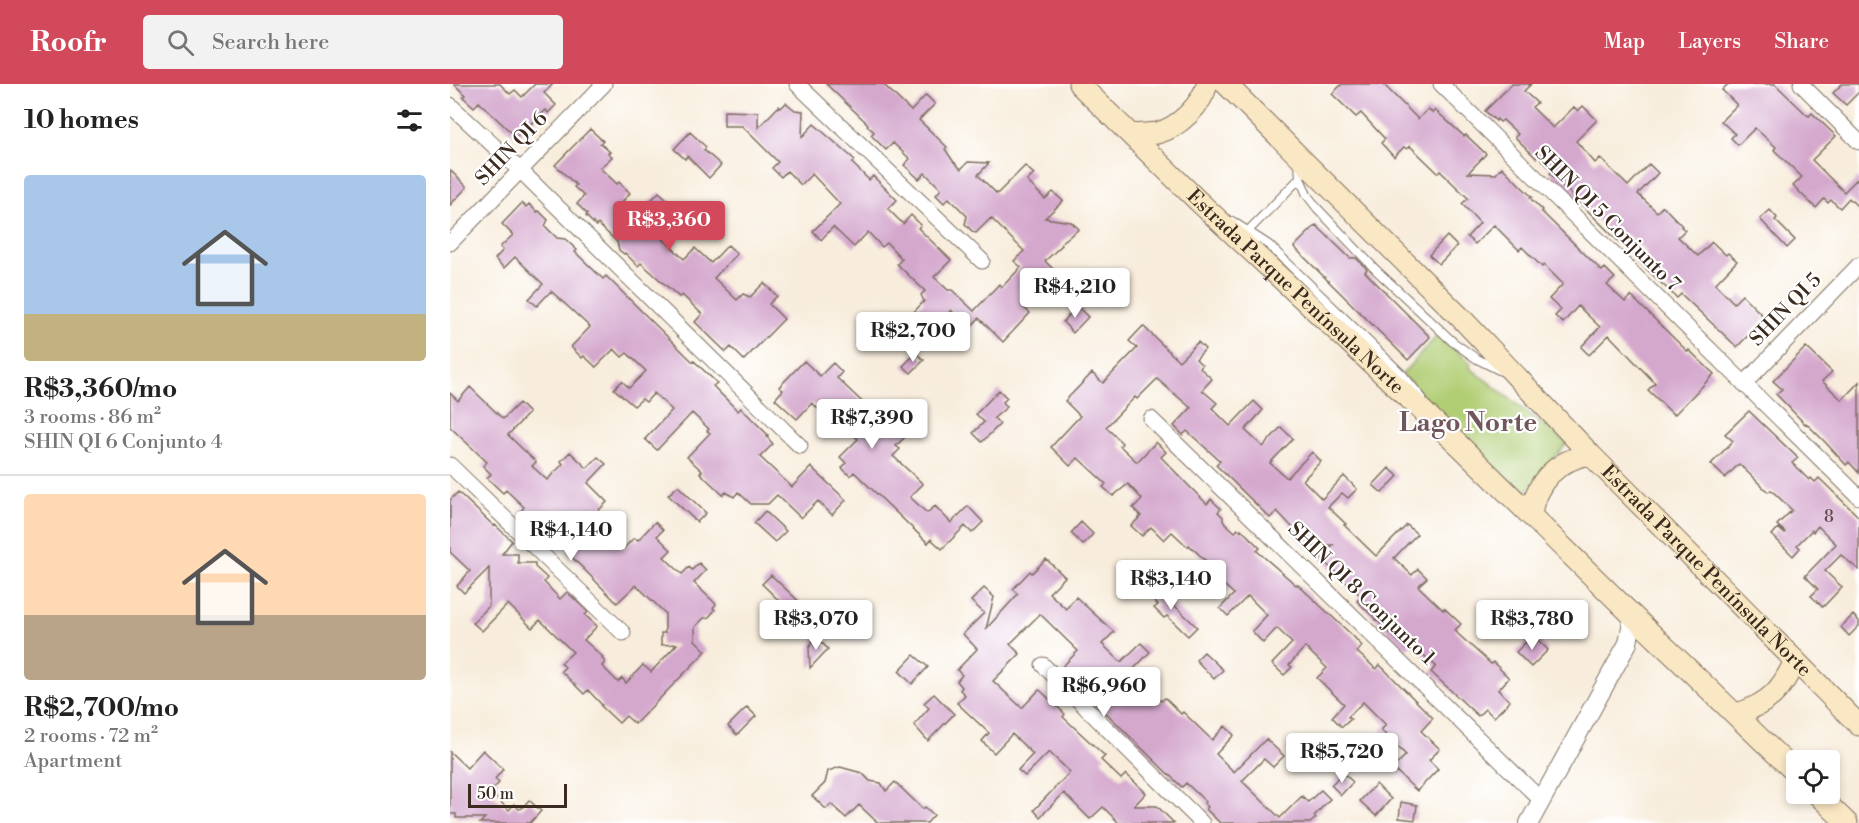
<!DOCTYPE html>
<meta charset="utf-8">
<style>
body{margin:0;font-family:"Libre Bodoni",serif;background:#f2f2f2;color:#222;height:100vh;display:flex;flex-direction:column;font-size:22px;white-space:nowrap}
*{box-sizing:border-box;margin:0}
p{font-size:20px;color:#767676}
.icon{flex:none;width:33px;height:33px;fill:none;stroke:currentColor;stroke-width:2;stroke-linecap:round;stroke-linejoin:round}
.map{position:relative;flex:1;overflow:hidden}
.details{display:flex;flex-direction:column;background:#fff;width:450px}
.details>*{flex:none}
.controls{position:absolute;left:1336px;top:666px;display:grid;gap:12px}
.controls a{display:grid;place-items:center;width:54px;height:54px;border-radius:6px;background:#fff;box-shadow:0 3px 9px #0003;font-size:30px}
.scale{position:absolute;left:18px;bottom:15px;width:99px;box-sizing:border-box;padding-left:6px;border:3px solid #3b2a1e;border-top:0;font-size:16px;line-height:21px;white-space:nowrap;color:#3b2a1e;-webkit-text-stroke:4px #fff;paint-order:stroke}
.price{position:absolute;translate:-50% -51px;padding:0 14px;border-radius:6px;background:#fff;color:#222;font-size:20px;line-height:39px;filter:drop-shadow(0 2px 3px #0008)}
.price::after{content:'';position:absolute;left:50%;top:36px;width:18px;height:14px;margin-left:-9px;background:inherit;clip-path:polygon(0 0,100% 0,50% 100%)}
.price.current{background:#d1495b;color:#fff}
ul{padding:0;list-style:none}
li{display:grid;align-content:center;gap:12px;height:318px;padding:0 24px}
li+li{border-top:2px solid #e0e0e0}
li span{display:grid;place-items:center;height:186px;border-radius:6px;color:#555}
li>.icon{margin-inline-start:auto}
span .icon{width:108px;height:108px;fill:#fffc;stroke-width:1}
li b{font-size:26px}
h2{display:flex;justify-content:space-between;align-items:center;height:72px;padding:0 24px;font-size:26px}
header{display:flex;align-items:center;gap:36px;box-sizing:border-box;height:84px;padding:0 30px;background:#d1495b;color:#fff}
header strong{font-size:28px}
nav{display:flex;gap:33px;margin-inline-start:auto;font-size:21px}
.search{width:420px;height:54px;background:#f2f2f2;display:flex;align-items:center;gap:15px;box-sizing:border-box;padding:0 21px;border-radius:6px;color:#767676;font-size:22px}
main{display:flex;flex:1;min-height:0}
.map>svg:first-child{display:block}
.green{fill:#b1ce75;stroke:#767c4a;stroke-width:1.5}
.building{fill:#d4a7cd}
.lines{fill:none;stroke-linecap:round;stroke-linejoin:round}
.service-casing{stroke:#7d6e60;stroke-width:10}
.minor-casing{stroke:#7d6e60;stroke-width:17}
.tertiary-casing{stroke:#7d6e60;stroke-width:20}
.secondary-casing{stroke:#7d6e60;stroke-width:23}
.service{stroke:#fff;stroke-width:8}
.minor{stroke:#fff;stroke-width:15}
.tertiary{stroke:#fff;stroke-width:18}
.secondary{stroke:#fae7c3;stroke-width:21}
.labels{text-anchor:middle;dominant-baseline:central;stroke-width:4.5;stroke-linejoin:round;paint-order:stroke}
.number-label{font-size:16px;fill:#61494a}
.street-label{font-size:20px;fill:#3b2a1e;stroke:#fff}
.district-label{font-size:26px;font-weight:bold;fill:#71565b;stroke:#fff}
</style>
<header>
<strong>Roofr</strong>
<div class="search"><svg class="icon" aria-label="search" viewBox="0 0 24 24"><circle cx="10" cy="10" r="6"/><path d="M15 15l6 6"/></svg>Search here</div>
<nav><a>Map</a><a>Layers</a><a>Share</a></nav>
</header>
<main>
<section class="details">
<h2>10 homes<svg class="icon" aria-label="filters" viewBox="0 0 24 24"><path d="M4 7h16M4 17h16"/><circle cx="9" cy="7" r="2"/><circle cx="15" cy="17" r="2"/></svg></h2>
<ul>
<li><span style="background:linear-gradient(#a9c7e8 75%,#c2b280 0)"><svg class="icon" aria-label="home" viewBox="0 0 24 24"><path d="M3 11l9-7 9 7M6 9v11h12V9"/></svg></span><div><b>R$3,360/mo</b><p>3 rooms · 86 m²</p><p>SHIN QI 6 Conjunto 4</p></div></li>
<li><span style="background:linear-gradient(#ffd9b3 65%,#b9a48a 0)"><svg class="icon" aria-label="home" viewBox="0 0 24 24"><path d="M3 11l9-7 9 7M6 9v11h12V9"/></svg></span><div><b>R$2,700/mo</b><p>2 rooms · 72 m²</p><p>Apartment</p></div></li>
</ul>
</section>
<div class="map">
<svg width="1409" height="739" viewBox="0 0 1409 739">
<rect width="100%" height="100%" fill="#fff"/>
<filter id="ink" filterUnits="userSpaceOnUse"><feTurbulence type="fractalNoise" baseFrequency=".0167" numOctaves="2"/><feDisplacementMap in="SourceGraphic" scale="12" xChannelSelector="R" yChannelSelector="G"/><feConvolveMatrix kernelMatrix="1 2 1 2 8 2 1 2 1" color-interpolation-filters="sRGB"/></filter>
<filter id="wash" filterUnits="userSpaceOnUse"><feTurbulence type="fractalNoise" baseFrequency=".008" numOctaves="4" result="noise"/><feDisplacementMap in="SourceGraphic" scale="24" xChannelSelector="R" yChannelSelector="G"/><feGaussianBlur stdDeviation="1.35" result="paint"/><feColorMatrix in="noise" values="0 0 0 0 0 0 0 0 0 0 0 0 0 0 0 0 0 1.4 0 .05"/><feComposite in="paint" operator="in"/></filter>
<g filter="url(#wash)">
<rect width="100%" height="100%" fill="#f8eddc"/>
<path class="green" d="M988,251L1021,279L1019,283L1117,359L1070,415L952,290Z"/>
<g id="blocks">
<path class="building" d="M4,0H50L60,10L65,6L72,13L85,0H103L94,9L106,21L98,29L96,26L66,53L29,18L24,23L13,13L15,11Z
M376,0H433L461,27L476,11L485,20L469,36L497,63L495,65L503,77L511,85L518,78L539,79L528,91L547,110L575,82L584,90L577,97L595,115L603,108L613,117L595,134L621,138L629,145L611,159L612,161L595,177L607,189L574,224L580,229L553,258L529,234L519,245L501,226L486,242L488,244L477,256L468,247L472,243L466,237L469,235L463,229L474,217L471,211L475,207L447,180L452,175L437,159L432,163L418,148L404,163L383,143L371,156L363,147L390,120L362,90L351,101L337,87L331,93L322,84L328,78L292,42H274V27L308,28V44L329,22L331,24L336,19L345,26L353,27L352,53L364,40L405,76L402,79L419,96L423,92L447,116L438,125L453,140L461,131L471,141L468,144L501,176L484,193L498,206H502L524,227L549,200L552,203L571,183L564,177L574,167L541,134L526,149L523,148L515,140L517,132L499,114L494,119L486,111L491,105L475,89L469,95L454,81L460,75L443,59L436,66L421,51L424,48L417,41L418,40Z
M892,0H933L968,35L978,25L983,29L985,26L1014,52L1016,51L1036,70L1018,89L1046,90L1052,83L1082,113L1080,114L1092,126L1091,127L1152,187L1155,184L1165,194L1157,201L1175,218L1181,212L1238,268L1239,266L1264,290L1224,331L1198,306L1205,299L1159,251L1139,271L1131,263L1150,243L1128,222L1113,239L1105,232L1111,226L1099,215L1113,200L1094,181L1092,183L1072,163L1069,166L1044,141L1025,160L1017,153L1030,139L1012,120L1018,114L990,87L988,89L960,62L957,65L954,63L944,73L931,59L935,55L911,29L906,33L882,10Z
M1062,0H1081L1074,7L1087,19L1082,23L1103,44L1124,23L1128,27L1133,22L1147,36L1126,57L1145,79L1150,74L1178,102L1199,80L1208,89L1188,110L1207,128L1213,122L1232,142L1231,143L1235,146L1228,153L1248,172L1262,158L1276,171L1278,169L1287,177L1265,200L1284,219L1292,211L1315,234L1287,263L1231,210L1227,214L1189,178L1197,169L1178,151L1170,159L1100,89L1103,87L1088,72L1086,74L1065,53L1068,50L1053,36L1050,38L1047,35L1046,37L1035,27Z
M1278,0H1325L1357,31L1359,32L1362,29L1386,52L1362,76L1394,108L1409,93V124L1399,114L1390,124L1381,116L1378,119L1374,115L1366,124L1343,102L1352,93L1324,66L1326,63L1305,44L1288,61L1281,54L1285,50L1271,37L1287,21L1272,6Z
M1392,0H1409V8L1396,21L1383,9Z
M140,45L153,57L150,59L160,68L158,69L162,73L150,84L167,100L169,98L180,109L172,118L186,132L209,108L233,129L210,152L234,175L245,164L261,179L278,161L287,170L264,194L287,216L293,210L300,213L314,199L327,212L319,220L334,235L294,276L281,263L276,268L245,238L252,230L232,211L229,213L191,179L188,182L175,169L174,170L169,166L167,158L148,140L146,142L136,132L137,130L127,120L134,112L124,103L126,101L105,81Z
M240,48L256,63L254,66L271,81L259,94L237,72L235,75L224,65Z
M0,86L17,103L0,121Z
M72,119L76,123L79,120L87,128L89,127L98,136L95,142L107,154L115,155L127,166L125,168L153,195L156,192L243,278L244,277L267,299L263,302L288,327L291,324L318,351L317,353L323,360L310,373L342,403L361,383L396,416L382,431L368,417L351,434L327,411L318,420H301L288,408L284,413L276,408L273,411L250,389L252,387L237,373L260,349L257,347L259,345L242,329L207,366L195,355L222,326L204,309L196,318L192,315L184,322L164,305L172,297L179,304L196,287L177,269L172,273L164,265L146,283L134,272L132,274L121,263L140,243L101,207L87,222L79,215L93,200L65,173L54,184L45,175L53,166L50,163L63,151L52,140Z
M1320,126L1327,134L1325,136L1345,156L1337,164L1310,135Z
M866,141L900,174H906L917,185L915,188L980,253L958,276L844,163Z
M997,152L1007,162L989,180L979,171Z
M627,222L638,233L623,249L613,238Z
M693,242L729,277L748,258L755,265L746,275L752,281L750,284L762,295L752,306L767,319L762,324L780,342L804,317L813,326L795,346L813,363L831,343L843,355L820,379L837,394L862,368L871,377L853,396L872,415L894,392L907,405L898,414L892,409L878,423L896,440L894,441L926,472L957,441L967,450L944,474L962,491L968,485L977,494L968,502L993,526L994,524L1011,540L1005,546L1008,550L1041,580L1043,578L1059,594L1048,606L1060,617L1044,633L1035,625L1028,632L981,588L986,582L961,560L956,565L907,517L911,512L870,474L883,461L856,463L841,447L843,444L827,427L820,434L766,381L770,377L737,347L733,351L724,342L741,324L707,295L687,315L685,313L656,343L672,359L670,362L687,378L706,358L716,368L711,373L738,401L757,420L761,415L771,425L768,428L773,433V437L785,448L788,445L790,446L791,445L810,464L807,467L846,501L847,500L903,552L912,562L907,568L926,585L930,581L983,634L971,647L990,665L979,676L988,685L967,707L943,684L956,671L931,646L936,641L913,618L898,633L901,635L892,643L882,633L894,620L867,594L877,584L855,563L839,581L842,583L834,591L822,580L842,559L827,544L813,559L802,547L817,531L798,512L778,532L770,524L784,510L765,493L750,506L739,496L757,478L739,461L738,463L722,448L714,456L701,443L692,452L681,442L691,432L683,424L692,415L678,400L663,412L653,403L656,400L628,374L620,382L601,363L630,332L615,317L642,289L653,299L687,264L679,257Z
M1356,263L1382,288L1372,297L1392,316L1409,298V389L1399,378L1396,381L1375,358L1356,339L1355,340L1326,310L1332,305L1323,297Z
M466,269L474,276L461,289L453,282Z
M354,277L370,292L383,279L392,288L387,294L426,331L432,325L444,337L446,334L460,348L446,362L450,365L443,372L473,400L460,413L477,429L485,422L501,439L518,422L533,438L522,449L515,442L492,465L481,455L478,459L404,388L400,392L392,384L396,379L390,373L408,355L384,332L380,336L362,319L347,335L325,315L333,306L329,303Z
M20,303L53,335L69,319L79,329L58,351L86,378L82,382L97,396L113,380L111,377L120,368L137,384L148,373L156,380L138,399L157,418L142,433L174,464L184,454L188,456L205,438L213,446L207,452L221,466L214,473L232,490L239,483L242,486L249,479L256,486L244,499L266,520L263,524L265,526L258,534H254L245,543V556L256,567L185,640L176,632L169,639L151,622L152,621L138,606L134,610L111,587L115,583L111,579L123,568L90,536L82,544L58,520L32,547L23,539L39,522V484L14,509L7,502L20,487L0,468V416L8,408L44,442L45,441L62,457L52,470H68V479H85V483L97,494L94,498L110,515L117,508L138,528L135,531L147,542L134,556L153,573L152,574L155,578L152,582L168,598L172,594L176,599L193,581L201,588L227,560L211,561V549H215V529L186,501L167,519L117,468L125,460L92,429L86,434L83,432L79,435L71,427L74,423L56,406L53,409L37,394L41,390L33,382L37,378L0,343V309L8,317Z
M549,306L557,314L553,318L557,323L544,334L550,340L532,358L523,349L534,338L526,330Z
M1299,327L1348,374L1342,379L1359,396L1361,394L1365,398L1369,394L1409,433V486L1391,471L1375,487L1392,503L1373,523L1361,512L1368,505L1355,492L1386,460L1368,442L1363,448L1362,446L1347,461L1350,464L1343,472L1322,451L1328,444L1334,449L1335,448L1327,441L1342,426L1321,406L1318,408L1289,380L1275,394L1261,380L1283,357L1275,350Z
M939,384L948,392L932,409L923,401Z
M228,402L256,429L247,438L218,411Z
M315,427L336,447L325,458L304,439Z
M631,438L643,450L633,461L621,449Z
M596,475L615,493L599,509L616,525L626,513L664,548L652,560L671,578L691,559L700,568L679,590L699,609L700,607L711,617L715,614L731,630L733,628L762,656L775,642L784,651L766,670L784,688L816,655L834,672L823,683L814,675L792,697L830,734L852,712L858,718L871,706L880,715L864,732L866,734L860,739H770L756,725L758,723L754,719L756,718L736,699L732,703L714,686L639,612L640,610L611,584L628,567L590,530L560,560L570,570L543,597L572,624L589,606L591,607L615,630L613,633L655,672L651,676L671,695L676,690L693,706L696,709L684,722H707L724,739H669L653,723L640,735L614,709L590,733L584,726L620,688L599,668L575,692L568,686L583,670L562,650L544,669L532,657L539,649L507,619L515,611L510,606L512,603L507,597L512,591L507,586L527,565L513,550L534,529L521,517L534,504L544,513L536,545L568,510L563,505L580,487L582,489Z
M321,491L359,527L349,536L312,500Z
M704,502L747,543L738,552L717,532L714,534L704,524L708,521L696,510Z
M1403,531L1409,537V542L1399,552L1391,543Z
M1083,551L1098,566L1081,583L1066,568Z
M365,552L378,565L360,584L359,564Z
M754,568L773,586L764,595L746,576Z
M464,571L478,583L462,600L449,587Z
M484,610L504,630L478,657L464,641L479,624L474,619Z
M297,623L306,632L287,651L278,642Z
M33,666L53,685L45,695L49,699L40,708L59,726L64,720L69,725L72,724L79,716L91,727L80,739H30L35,734H6V730H0V668L17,684Z
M390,683L412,689L420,697L431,699L436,707L445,698L473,725L475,723L484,731L477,739H428L409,721L396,734L381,720L376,725L362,712L375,699L378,687Z
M893,689L903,698L891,711L881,701Z
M926,700L941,715L926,732L910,717Z
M951,718L967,721L965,736L949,734Z"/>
</g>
</g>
<g filter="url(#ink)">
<use href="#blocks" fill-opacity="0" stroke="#7d6e60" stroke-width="1.5"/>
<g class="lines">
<defs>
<path id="service" d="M849,79L850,94L857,111L867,124L926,186L1003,258L1027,275L1051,287
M782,137L819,161L952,290L972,314
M798,147L850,94"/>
<path id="minor" d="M347,0L532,177
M991,0L1409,413
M1351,0L1409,58
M0,21L71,87L350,362
M0,159L154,0
M1294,300L1409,181
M701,335L1091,716
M0,381L173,549
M593,581L752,739"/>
<path id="tertiary" d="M1079,739L1178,559L1183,532"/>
<g id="secondary">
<path id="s1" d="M629,0L747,116L1009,361L1183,532L1347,690"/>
<path id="s2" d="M776,0L1013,236L1140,370L1409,641"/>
<path d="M683,51C691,50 699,50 707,49C728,44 752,21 757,0"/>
<path d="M1081,431C1085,397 1108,376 1140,370"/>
<path d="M1287,630C1318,620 1332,607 1345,576"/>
<path d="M1367,710L1397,739"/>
</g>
</defs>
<use href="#service" class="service-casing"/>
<use href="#minor" class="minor-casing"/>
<use href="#tertiary" class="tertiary-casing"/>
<use href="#secondary" class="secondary-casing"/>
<use href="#service" class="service"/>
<use href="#minor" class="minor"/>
<use href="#tertiary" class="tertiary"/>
<use href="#secondary" class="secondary"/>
</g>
</g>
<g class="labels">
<g class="number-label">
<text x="1379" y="433">8</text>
</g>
<g class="street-label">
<text transform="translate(62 65) rotate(-46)">SHIN QI 6</text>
<text transform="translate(1157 135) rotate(45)">SHIN QI 5 Conjunto 7</text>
<text stroke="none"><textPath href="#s1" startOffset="300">Estrada Parque Península Norte</textPath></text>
<text transform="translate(1336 226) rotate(-46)">SHIN QI 5</text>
<text stroke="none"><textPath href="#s2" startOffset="684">Estrada Parque Península Norte</textPath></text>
<text transform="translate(911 510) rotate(44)">SHIN QI 8 Conjunto 1</text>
</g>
<g class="district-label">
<text x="1018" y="339">Lago Norte</text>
</g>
</g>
</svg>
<div class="controls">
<a><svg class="icon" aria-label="locate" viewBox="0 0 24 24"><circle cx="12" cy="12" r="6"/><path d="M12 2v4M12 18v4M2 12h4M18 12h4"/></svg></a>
</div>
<div class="scale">50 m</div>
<b class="price current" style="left:219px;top:168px">R$3,360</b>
<b class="price" style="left:625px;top:235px">R$4,210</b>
<b class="price" style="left:463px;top:279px">R$2,700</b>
<b class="price" style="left:422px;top:366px">R$7,390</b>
<b class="price" style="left:121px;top:478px">R$4,140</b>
<b class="price" style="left:721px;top:527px">R$3,140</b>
<b class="price" style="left:366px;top:567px">R$3,070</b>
<b class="price" style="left:1082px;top:567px">R$3,780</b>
<b class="price" style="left:654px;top:634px">R$6,960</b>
<b class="price" style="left:892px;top:700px">R$5,720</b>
</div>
</main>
